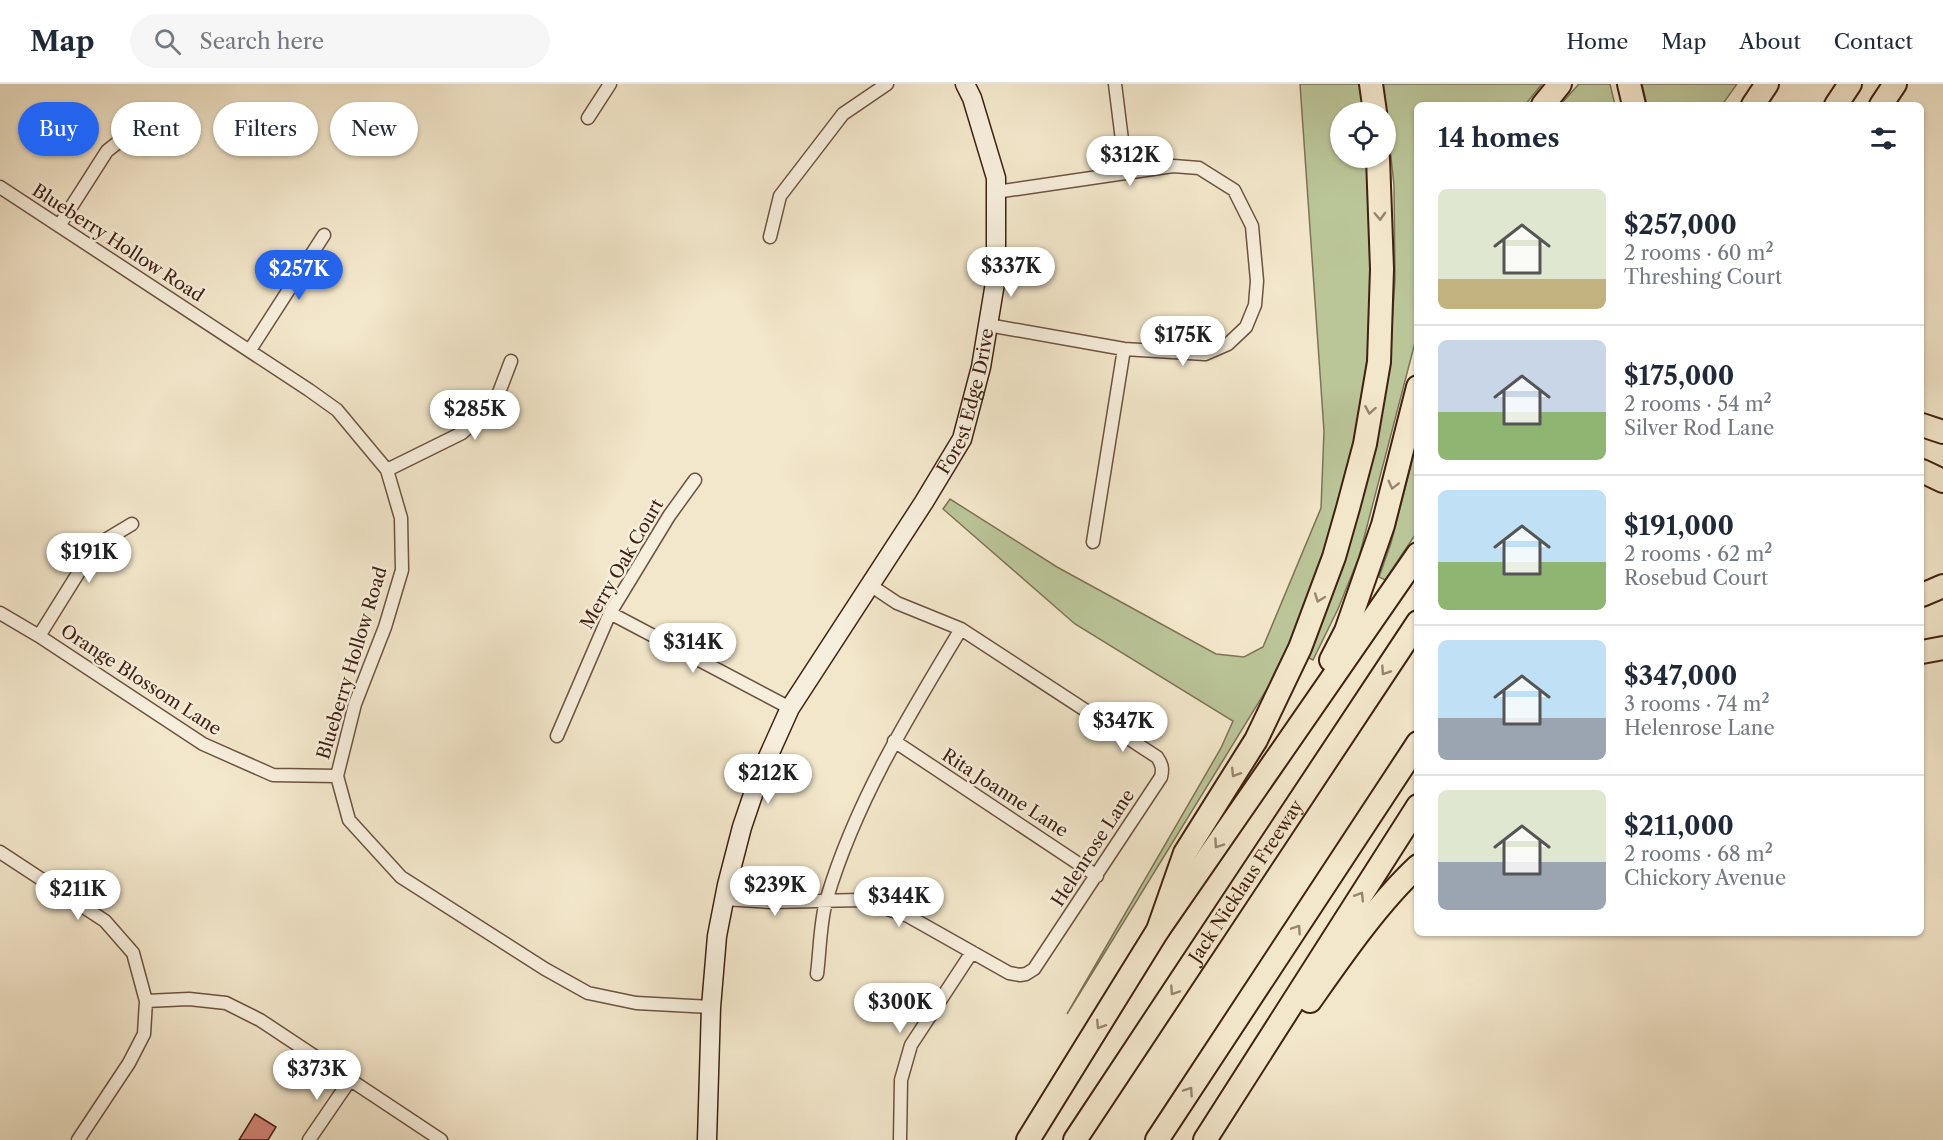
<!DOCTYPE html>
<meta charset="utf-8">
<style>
body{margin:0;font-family:"Libre Caslon Text",serif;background:#f6f6f7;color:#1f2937;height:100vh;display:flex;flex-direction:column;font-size:22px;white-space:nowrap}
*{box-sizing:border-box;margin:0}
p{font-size:20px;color:#747a83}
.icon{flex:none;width:33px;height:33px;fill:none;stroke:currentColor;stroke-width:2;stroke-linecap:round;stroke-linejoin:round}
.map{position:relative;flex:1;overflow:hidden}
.panel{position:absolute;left:1414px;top:18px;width:510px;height:834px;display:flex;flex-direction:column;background:#fff;border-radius:9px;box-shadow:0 2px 4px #0004}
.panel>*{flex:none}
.guide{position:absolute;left:18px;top:18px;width:570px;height:54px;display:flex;gap:12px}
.controls{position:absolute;left:1330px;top:18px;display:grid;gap:12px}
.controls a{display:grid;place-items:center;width:66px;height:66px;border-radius:50%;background:#fff;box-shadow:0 2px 4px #0004;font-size:30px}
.price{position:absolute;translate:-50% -51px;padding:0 14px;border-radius:21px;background:#fff;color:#222;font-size:20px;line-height:39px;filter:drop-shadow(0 2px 3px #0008)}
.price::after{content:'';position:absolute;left:50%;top:36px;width:18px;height:14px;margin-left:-9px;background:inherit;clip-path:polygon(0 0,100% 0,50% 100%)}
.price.selected{background:#2563eb;color:#fff}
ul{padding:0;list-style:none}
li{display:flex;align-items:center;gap:18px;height:150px;padding:0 24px}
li+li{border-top:2px solid #e0e1e3}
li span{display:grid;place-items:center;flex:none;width:168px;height:120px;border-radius:9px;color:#555}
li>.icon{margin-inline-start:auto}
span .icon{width:72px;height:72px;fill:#fffc;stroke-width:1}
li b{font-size:26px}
h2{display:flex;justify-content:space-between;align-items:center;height:72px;padding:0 24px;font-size:26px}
.chip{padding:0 21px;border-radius:27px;background:#fff;box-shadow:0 2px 4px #0004;font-size:21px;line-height:54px}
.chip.selected{background:#2563eb;color:#fff}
header{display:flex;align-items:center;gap:36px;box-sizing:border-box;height:84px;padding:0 30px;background:#fff;border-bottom:2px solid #e0e1e3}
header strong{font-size:28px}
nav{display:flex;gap:33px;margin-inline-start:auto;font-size:21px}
.search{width:420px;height:54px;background:#f6f6f7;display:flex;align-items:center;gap:15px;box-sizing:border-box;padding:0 21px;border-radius:33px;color:#747a83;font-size:22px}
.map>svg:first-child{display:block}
.green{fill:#bac598;stroke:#7e7356;stroke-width:1.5}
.building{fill:#d28577;stroke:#412113;stroke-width:1.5}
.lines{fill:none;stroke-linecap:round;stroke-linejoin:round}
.street-casing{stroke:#6e5241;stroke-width:15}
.secondary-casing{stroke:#412113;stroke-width:21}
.highway-casing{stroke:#412113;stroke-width:26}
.street{stroke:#f7efdd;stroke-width:12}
.secondary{stroke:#f7efdd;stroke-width:18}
.highway{stroke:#f3e7cb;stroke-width:22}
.oneway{stroke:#9a846f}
.labels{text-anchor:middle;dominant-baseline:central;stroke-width:5;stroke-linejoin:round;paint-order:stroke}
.street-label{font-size:18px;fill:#412113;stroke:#f7efdd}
</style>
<header>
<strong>Map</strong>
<div class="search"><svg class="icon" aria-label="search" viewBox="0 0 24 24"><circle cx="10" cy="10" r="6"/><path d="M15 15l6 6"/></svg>Search here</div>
<nav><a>Home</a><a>Map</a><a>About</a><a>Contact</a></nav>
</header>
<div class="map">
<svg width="1943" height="1056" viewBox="0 0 1943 1056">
<rect width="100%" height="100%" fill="#f3e7cb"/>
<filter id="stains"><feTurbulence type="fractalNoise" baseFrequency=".00333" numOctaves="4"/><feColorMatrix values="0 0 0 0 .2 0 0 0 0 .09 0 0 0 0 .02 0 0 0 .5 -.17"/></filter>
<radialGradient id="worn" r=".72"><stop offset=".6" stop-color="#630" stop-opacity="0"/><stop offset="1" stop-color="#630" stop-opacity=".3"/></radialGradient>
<path class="green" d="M1300,0H1364L1368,28H1341V74H1372V241L1361,319L1348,388L1325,470L1299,538L1270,600L1067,930L1221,664L1233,637L1075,540L943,425L950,415L1057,483L1216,570L1244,573L1263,563L1321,424L1324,347Z
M1383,0H1542L1525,21H1418L1417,251L1359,473L1338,525L1313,576L1307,573L1391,257L1395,195L1394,101Z
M1579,0H1610L1615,21H1560Z
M1642,0H1737L1722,21H1647Z
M1417,358V448L1385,496L1379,493L1391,459Z"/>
<path class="building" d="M255,1030L276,1043L268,1056H239Z"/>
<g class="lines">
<defs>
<path id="street" d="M1115,0L1126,88
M588,34L610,0
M0,103L309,306L337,326L387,386L401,434L402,486L385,543L355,620L337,692L349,736L401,793L545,885L588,909L636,919L711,923
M59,142L107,67L150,33
M770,153L780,112L843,30L887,0
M988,241L1124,265L1205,270L1228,260L1246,243L1255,221L1257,197L1252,142L1234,106L1199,84L1173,82L996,108
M250,266L324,151
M387,386L462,349L495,319L511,277
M1093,458L1124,265
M0,529L39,552L203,660L273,691L337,692
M610,529L790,624
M39,552L87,475L107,455L132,440
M557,652L610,529L669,432L695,396
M894,657L1097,792
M0,768L105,837L133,869L146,917L144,950L129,979L78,1056
M724,815L772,818L860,816L908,832L1009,889L1020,891L1026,890L1034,885L1161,693C1163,685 1162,680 1157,673L961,545L897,519L870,501
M817,890C820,867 820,836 827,814C856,717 909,631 961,545
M146,917L189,915L226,919L260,936L441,1056
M309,1056L350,996
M900,1056L901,996L911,961L972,868"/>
<g id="secondary">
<path id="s1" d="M707,1056L711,923L717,852L727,801L742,743L759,693L790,624L924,418L962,355L981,283L996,193V94L972,14L965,0"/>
</g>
<g id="highway">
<path d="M1371,0L1375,28"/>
<path d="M1629,0L1634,21"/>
<path d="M1543,21L1560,0"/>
<path d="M1753,21L1767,0"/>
<path d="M1836,21L1850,0"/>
<path d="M1881,21L1895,0"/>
<path d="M1922,341L1943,348"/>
<path d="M1922,387L1943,397"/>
<path d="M1922,511L1943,502"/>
<path d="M1922,568L1943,564"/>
<path d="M1331,576L1346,547L1383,441L1418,303"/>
<path d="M1158,846L1185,769L1256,656L1300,564L1334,473L1348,424L1365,360L1379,278L1382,185L1378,74"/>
<path d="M1310,917C1341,873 1378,819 1418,782"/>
<path d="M1028,1056L1158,846L1418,470"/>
<path id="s2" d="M1075,1056L1418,538"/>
<path d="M1157,1056L1418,659"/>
<path d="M1205,1056L1418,722"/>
</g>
</defs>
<use href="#street" class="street-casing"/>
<use href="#secondary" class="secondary-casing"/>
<use href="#highway" class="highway-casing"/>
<use href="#street" class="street"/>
<use href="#secondary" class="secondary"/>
<use href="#highway" class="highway"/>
</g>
<defs><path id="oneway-chevron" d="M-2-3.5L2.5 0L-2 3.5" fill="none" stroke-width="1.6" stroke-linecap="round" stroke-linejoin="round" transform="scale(1.5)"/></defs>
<g class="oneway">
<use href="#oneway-chevron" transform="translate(1380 132) rotate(88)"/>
<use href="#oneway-chevron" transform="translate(1370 326) rotate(100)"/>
<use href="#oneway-chevron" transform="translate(1393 401) rotate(104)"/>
<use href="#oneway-chevron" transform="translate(1319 514) rotate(110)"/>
<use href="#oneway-chevron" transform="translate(1385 587) rotate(124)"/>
<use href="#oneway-chevron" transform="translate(1235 689) rotate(122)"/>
<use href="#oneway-chevron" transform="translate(1218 760) rotate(125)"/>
<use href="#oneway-chevron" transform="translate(1360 812) rotate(-58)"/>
<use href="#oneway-chevron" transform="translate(1297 845) rotate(-56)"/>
<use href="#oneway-chevron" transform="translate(1174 907) rotate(124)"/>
<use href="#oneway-chevron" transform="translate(1100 941) rotate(122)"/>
<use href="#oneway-chevron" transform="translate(1189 1007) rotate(-56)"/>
</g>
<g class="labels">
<g class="street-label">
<text transform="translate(118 159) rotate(33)">Blueberry Hollow Road</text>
<text stroke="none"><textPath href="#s1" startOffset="801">Forest Edge Drive</textPath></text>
<text transform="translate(622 480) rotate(-60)">Merry Oak Court</text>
<text transform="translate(352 579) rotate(-73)">Blueberry Hollow Road</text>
<text transform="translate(141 596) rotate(33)">Orange Blossom Lane</text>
<text transform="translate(1005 709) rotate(33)">Rita Joanne Lane</text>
<text transform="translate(1093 764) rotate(-57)">Helenrose Lane</text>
<text stroke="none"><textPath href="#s2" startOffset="310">Jack Nicklaus Freeway</textPath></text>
</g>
</g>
<rect width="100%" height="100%" filter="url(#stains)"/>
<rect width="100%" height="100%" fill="url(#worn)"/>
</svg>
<div class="controls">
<a><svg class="icon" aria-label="locate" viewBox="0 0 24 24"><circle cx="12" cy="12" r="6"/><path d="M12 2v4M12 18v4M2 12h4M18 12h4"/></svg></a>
</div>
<b class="price" style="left:1130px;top:103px">$312K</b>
<b class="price" style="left:1011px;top:214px">$337K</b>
<b class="price selected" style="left:299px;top:217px">$257K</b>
<b class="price" style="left:1183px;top:283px">$175K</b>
<b class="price" style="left:475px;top:357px">$285K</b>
<b class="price" style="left:89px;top:500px">$191K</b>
<b class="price" style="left:693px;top:590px">$314K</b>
<b class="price" style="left:1123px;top:669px">$347K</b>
<b class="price" style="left:768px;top:721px">$212K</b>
<b class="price" style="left:775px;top:833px">$239K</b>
<b class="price" style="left:78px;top:837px">$211K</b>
<b class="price" style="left:899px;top:844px">$344K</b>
<b class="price" style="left:900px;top:950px">$300K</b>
<b class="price" style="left:317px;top:1017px">$373K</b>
<div class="guide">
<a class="chip selected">Buy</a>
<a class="chip">Rent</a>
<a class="chip">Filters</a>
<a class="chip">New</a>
</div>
<section class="panel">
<h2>14 homes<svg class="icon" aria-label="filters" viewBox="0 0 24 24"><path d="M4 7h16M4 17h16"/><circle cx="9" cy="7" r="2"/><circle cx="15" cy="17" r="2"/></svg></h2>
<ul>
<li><span style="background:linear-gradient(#dfe7d0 75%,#c2b280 0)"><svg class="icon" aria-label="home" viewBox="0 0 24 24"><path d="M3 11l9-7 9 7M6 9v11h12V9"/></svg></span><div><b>$257,000</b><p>2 rooms · 60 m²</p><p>Threshing Court</p></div></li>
<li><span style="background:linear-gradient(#c9d6e8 60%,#8fb573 0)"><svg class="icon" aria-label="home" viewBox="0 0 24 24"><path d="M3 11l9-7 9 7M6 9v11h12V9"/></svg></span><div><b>$175,000</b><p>2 rooms · 54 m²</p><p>Silver Rod Lane</p></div></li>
<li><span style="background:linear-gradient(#bfe0f5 60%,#8fb573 0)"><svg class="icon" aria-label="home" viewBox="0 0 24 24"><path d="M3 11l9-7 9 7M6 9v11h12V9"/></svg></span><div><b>$191,000</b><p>2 rooms · 62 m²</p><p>Rosebud Court</p></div></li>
<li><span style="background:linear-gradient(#bfe0f5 65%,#9aa5b1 0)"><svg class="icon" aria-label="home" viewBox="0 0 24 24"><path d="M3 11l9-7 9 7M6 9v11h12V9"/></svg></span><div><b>$347,000</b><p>3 rooms · 74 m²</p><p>Helenrose Lane</p></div></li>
<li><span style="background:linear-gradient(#dfe7d0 60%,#9aa5b1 0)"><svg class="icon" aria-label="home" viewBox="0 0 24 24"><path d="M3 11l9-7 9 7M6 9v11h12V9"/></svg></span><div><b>$211,000</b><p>2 rooms · 68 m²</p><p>Chickory Avenue</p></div></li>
</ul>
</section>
</div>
